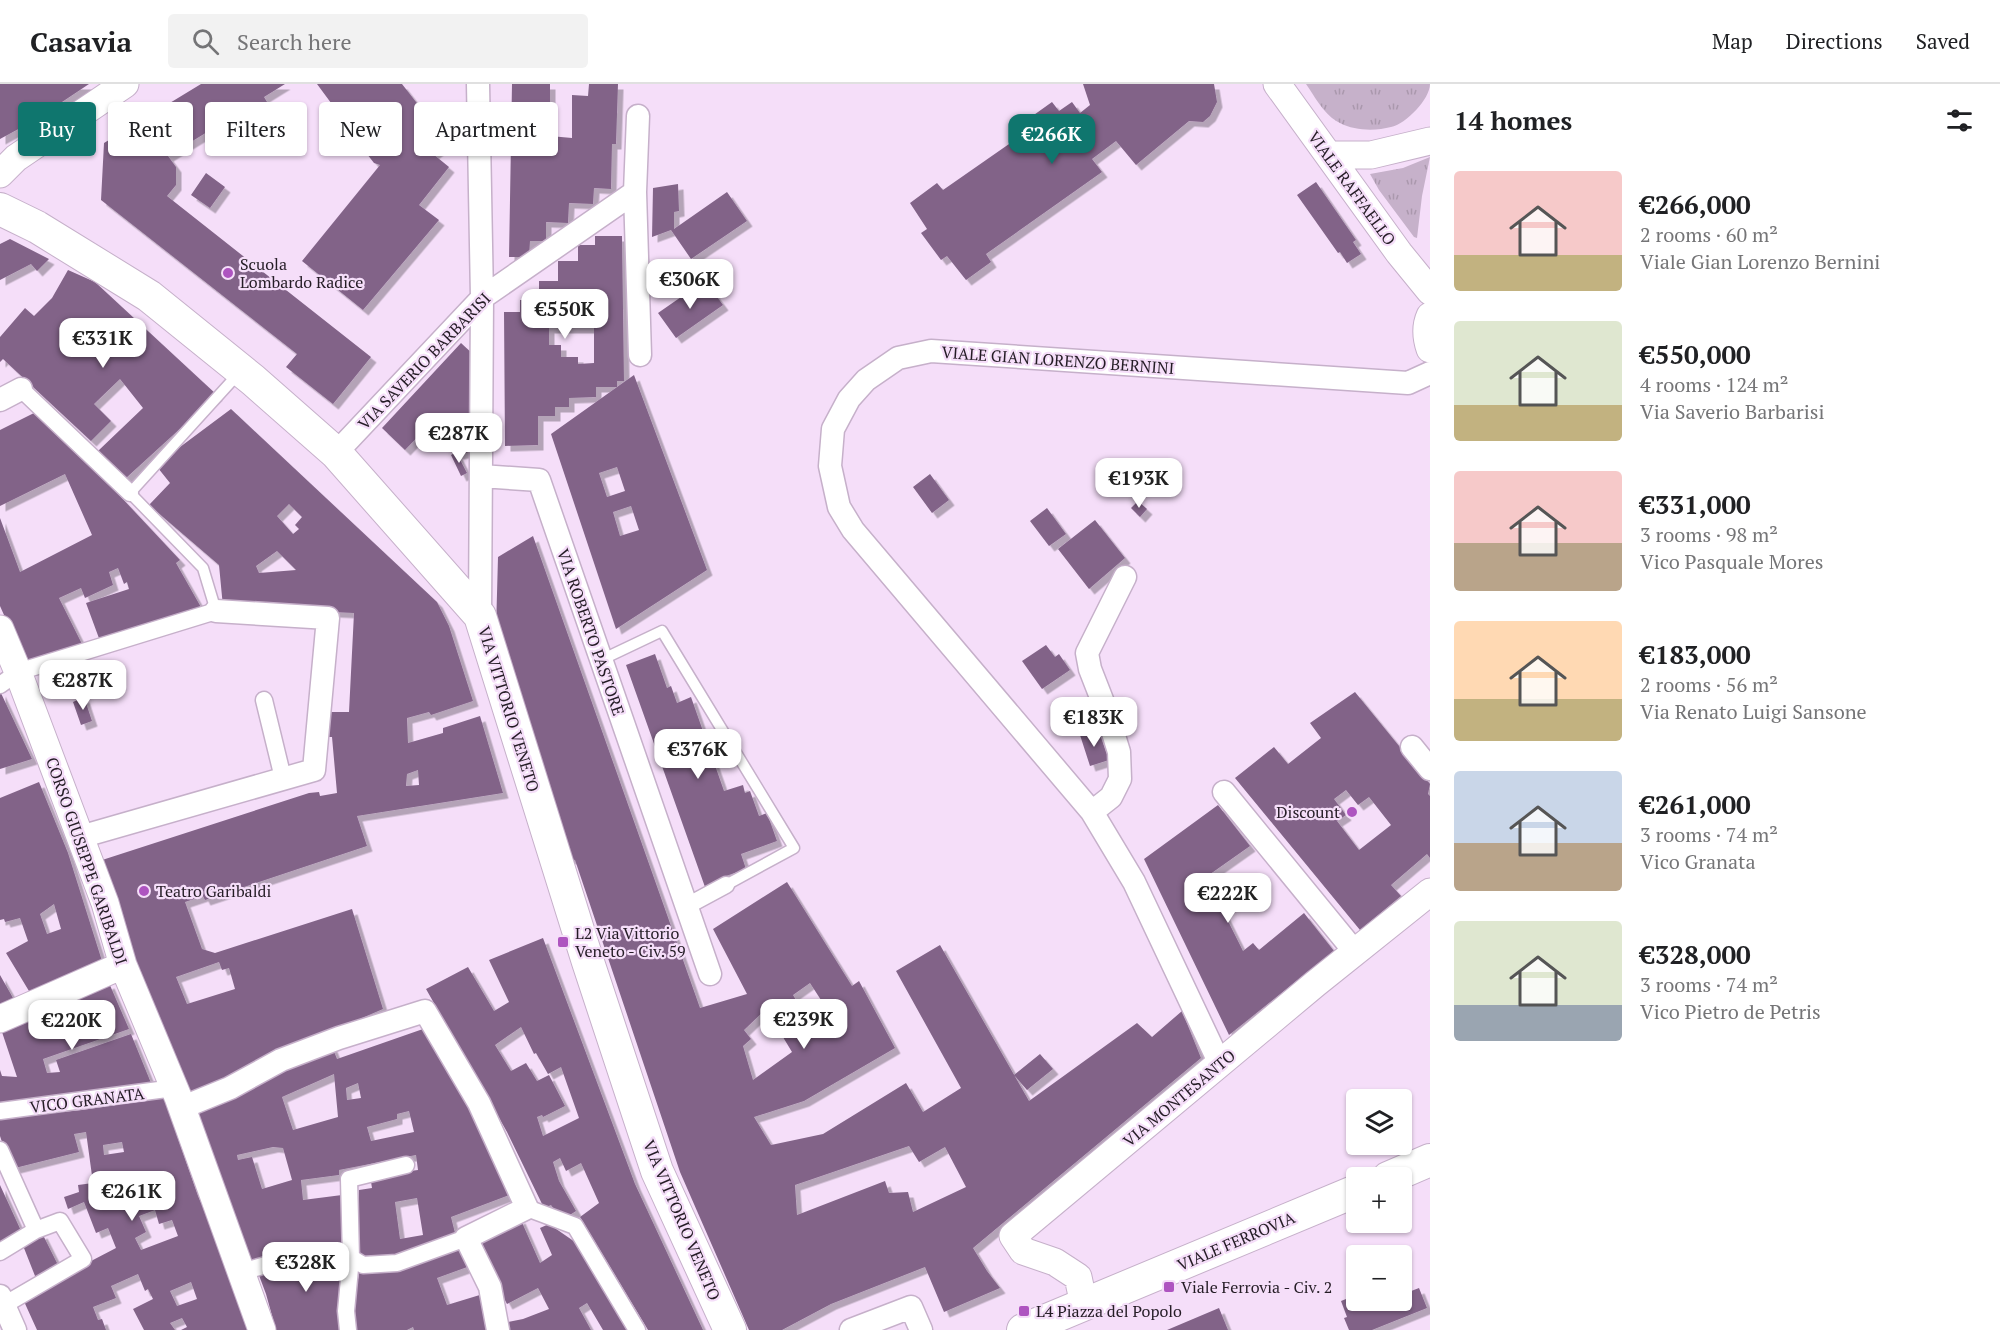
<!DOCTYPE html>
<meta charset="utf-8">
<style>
body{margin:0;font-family:"PT Serif",serif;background:#f2f2f2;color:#202124;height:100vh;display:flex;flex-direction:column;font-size:22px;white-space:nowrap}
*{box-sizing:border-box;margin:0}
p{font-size:20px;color:#757577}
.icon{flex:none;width:33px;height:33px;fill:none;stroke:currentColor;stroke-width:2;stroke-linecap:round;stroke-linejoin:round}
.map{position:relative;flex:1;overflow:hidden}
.details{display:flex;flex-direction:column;background:#fff;width:570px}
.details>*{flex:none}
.top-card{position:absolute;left:18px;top:18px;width:570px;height:54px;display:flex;gap:12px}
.tools{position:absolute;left:1346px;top:1005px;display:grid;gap:12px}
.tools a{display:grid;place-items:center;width:66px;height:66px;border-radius:6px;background:#fff;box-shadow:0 2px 4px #0004;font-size:30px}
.price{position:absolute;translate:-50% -51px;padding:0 14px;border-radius:12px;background:#fff;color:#222;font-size:20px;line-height:39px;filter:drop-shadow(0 2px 3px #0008)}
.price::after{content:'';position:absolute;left:50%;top:36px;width:18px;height:14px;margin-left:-9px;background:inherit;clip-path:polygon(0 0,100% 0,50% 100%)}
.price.on{background:#0f766e;color:#fff}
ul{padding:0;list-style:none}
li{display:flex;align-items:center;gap:18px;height:150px;padding:0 24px}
li span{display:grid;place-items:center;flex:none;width:168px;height:120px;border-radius:6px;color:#555}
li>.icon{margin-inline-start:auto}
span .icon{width:72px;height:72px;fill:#fffc;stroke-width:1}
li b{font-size:26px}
h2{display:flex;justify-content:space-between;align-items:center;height:72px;padding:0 24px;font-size:26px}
.pill{padding:0 21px;border-radius:6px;background:#fff;box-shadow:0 2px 4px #0004;font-size:21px;line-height:54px}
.pill.on{background:#0f766e;color:#fff}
header{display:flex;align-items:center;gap:36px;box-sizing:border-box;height:84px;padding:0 30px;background:#fff;border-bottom:2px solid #e0e0e0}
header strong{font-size:28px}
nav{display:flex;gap:33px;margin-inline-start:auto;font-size:21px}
.search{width:420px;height:54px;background:#f2f2f2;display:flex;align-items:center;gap:15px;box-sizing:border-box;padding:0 21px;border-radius:6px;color:#757577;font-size:22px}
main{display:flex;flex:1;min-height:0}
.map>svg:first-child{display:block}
.grass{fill:url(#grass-tufts)}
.building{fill:#826488;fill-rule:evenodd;filter:url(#shadow)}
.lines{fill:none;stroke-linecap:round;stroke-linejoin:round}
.service-casing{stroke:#c6b0ca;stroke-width:13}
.pedestrian-casing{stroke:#c6b0ca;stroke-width:19}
.minor-casing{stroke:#c6b0ca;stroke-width:25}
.tertiary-casing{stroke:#c6b0ca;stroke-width:29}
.secondary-casing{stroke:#c6b0ca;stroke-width:34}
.service{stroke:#fff;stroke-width:10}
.pedestrian{stroke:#fff;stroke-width:16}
.minor{stroke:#fff;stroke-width:22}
.tertiary{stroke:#fff;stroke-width:27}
.secondary{stroke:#fff;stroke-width:32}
.poi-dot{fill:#ae54c0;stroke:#f5def9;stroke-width:2}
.labels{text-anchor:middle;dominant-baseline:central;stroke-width:4.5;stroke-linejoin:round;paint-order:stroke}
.street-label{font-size:16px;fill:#241c25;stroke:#f5def9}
.poi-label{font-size:16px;fill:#241c25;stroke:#f5def9;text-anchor:start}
</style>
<header>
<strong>Casavia</strong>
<div class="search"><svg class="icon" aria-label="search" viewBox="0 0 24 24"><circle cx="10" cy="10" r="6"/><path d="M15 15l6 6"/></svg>Search here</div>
<nav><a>Map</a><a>Directions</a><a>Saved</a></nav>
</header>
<main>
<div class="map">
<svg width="1430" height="1246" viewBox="0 0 1430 1246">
<defs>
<pattern id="grass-tufts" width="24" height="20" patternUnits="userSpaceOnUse" patternTransform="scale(1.5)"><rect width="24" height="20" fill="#c6b1ca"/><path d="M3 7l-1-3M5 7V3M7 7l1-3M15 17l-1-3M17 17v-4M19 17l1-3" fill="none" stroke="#aa98ad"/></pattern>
<filter id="shadow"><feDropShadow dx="5.5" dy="5.5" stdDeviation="0" flood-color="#0004"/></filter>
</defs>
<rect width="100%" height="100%" fill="#f5def9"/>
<path class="grass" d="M1306,0H1430C1430,15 1406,40 1391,43C1376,47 1355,47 1340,39C1325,32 1315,13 1306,0Z
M1430,73L1422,112L1417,154L1414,153L1379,106L1370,90L1403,84Z"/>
<path class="building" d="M0,0H89L35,36L0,55Z
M201,0H285L264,13L278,36L262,46L248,23L168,72L176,83V101L167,112L371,273L333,320L286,283L297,270L101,116L104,59Z
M317,0H402L448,59L433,70L449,83L419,121L439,136L363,226L302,177L380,81L374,79L332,25L334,23Z
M512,0H550V52L572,54V11L588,12L589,0H618L616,60H612L611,105L594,104L593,120L569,119L568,139L546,138V157H530L529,173H509Z
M1083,0H1214L1217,18L1210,32L1203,38L1189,37L1136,81L1116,57L1092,75L1102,88L986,170L991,178L966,196L947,172L941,176L921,149L927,145L910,119L937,99L943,106L1029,46L1024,38L1052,18L1059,27L1072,18L1080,29L1090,21Z
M206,89L225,103L210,124L191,111Z
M1316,98L1356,156L1353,158L1361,170L1347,179L1340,168L1338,169L1297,111Z
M678,100L679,127L674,128V145L727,108L747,137L691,175L671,146L652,153L653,104Z
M595,152H622L624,297H617V303H596V313L569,314V323H555V332H538V361L505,362L504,228H520V216H539V197H558V177H578V161H595ZM549,244H594V279L578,280V273H561V261H549Z
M10,155L49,175L37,187L31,180L0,196V160Z
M68,186L95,198L217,311L126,394L98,367L143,324L120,295L94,320L111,337L91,357L3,275L0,278V253L25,224L34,232L52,214Z
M709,202L723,221L676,254L658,229L694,204L698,210Z
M461,259L476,273V367L458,370L428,342L405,366L382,344Z
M634,291L707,486L616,545L551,350ZM617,383L625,407L607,413L599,389ZM631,422L639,446L620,452L613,428Z
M231,325L437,518L449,542L473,617L431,631L429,628L407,634L408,659L443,649V644L480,632L503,709L357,732L367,762L205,816L203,812L185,818L202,865L215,869L352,825L383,925L266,975L231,996L183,1013L96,778L309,709L319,708L320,712L337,709L332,653H329V628H349L354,529L223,523L219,481L149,421L170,399L158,384L180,363ZM289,420L302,433L295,441L299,445L293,450L277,432ZM277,467L296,486L259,489L256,482ZM418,686L419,701L406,702L407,690ZM219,878L222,886L229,884L235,905L187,920L176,893Z
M34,329L89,379L180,476L176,479L202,525L100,557L86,519L129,505L127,498L124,500L118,484L109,488L113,501L85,514L81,504L59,514L83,562L28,585L0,522V434L20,488L92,451L65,390L0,422V346Z
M456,368L467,389L461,392L451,371Z
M930,390L949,416L932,429L913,403Z
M1138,417L1147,425L1140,433L1131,424Z
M1047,424L1066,450L1049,462L1030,437Z
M1095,436L1125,474L1089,505L1058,465Z
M533,452L700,924L747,910L713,845L787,798L852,902L859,897L895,964L804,1017L754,1033L771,1061L823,1050L906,999L923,1028L961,1004L896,887L940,861L1029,1017L1137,939L1152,953L1182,927L1201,974L973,1164L987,1187L1000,1204L944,1228L925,1183L831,1220L782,1246H749L680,1088L575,776L568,774L496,546L498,473ZM810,899L830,930L802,946L791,930L800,923L793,911ZM766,925L792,968L753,996L743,962L751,955L744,946ZM909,1062L919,1078L945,1063L966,1103L913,1128L908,1108L889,1109L885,1097L797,1131L795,1101Z
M1046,561L1055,573L1059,570L1070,586L1042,605L1022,577Z
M655,570L667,604L671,602L677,619L691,613L724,707L743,701L745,709L750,707L759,732L767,729L777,757L741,770L746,785L726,792L727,795L705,803L626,581Z
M0,607L32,675L0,685Z
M1355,608L1430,700L1428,710L1430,712V774L1427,770L1391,801L1401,812L1360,846L1235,694L1274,663L1288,680L1321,654L1310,639ZM1346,706L1358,721L1369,713L1391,741L1359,766L1337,737L1346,731L1334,715Z
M84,613L92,637L81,641L73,618Z
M1098,645L1109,676L1090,682L1080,651Z
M39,698L68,769L102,877L32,912L6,869L28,857L20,834L5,838L4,835L0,836V714ZM54,820L61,845L47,850L40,830Z
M1218,721L1250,762L1206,793L1243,867L1253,859L1259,866L1304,829L1334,867L1229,951L1144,775Z
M543,854L635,1100L703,1246H648L580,1133L599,1119L581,1079L566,1087L560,1074L553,1078L559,1097L576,1127L562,1136L551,1121L544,1124L507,1048L426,905L468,883L494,927L509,918L489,876ZM521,943L534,970L536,969L548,990L561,983L579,1034L543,1052L537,1033L542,1031L543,1033L565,1022L549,991L537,997L526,979L511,987L495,961Z
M0,891L17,921L0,929Z
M109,899L129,945L43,975L47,989L60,988L56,976L131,950L151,999L33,1018H0V986L2,992L17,993L2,948Z
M423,945L495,1070L512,1110L451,1133L457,1157L414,1171L358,1176L359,1106L372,1104L370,1092L418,1086L416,1071L339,1086V1091L301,1096L303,1116L342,1111L341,1159L314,1163L249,1180L188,1027L331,960L337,975ZM334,990L338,1033L293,1046L282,1013ZM358,999L361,1014L347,1016L346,1004ZM409,1027L414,1048L371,1057L367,1043L397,1035V1030ZM273,1063L283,1064L292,1096L262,1105L252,1073L238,1076L237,1071ZM417,1114L423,1151L400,1155L395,1118Z
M1040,970L1053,985L1027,1006L1014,991Z
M164,1014L198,1112L245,1216L255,1246H181L187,1243L182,1234L170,1239L175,1246H144L133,1225L153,1215L148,1205L145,1207L138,1190L111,1202L116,1214L93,1223L98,1236L102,1235L106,1246H37L22,1213L116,1164L108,1144L96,1149L84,1118L68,1125L64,1113L79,1108L78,1101L93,1099L86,1048L74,1050L79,1068L11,1085L0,1052V1034L82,1026ZM122,1058L124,1068L104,1071L103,1061ZM155,1126L159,1140L172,1136L178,1152L141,1166L135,1154L146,1148L139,1132ZM191,1198L197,1215L177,1222L170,1207Z
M0,1101L22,1149L0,1158Z
M520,1134L540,1179L552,1171L540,1144L549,1140L575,1158L631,1246H603L587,1219L579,1224L591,1246H505L503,1239L523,1235L549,1225L538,1204L507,1220L471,1156Z
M42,1149L60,1185L37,1197L22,1159Z
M460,1161L470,1182L437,1194L447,1221L483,1210L490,1246H414L413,1243L407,1246H353L351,1241L359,1189L396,1185Z
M298,1172L345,1175L342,1246H276L266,1210L257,1186Z
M1401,1197L1406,1209L1419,1204L1427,1224L1372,1246H1349L1344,1234L1347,1233L1341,1217L1356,1211V1216H1401Z
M1219,1224L1228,1246H1167Z"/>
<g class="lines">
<defs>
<path id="service" d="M216,527L203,484L130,409L239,289
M601,576L662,547L794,764L726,801"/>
<path id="pedestrian" d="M21,305L130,409
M0,601L18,588L216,527
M264,616L283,694
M687,822L726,801
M0,1027L174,1004
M0,1066L36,1146L60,1137L83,1175L4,1221
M527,1124L575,1142L637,1246
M0,1168L36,1146
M241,1188L298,1172L342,1168L363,1181L397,1179L466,1154
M348,1246L346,1227L351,1174L349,1095L406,1081"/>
<path id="minor" d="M478,0L482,214L480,532
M635,108L638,32
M0,316L21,305
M336,369L482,214L635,108L640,271
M481,392L539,396L710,890
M1412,663L1430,685
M1224,708L1355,868
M1092,728L1111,713L1120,695L1119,668L1106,626L1090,585L1087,569L1125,493
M80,753L314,686L328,534L216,527
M1220,980L1134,798L1092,728L853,446L839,423L830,382L833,345L849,315L866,296L898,274L931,267L1408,299L1430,289
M181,1024L230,1004L281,976L339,954L425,927L479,1019L527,1124L466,1154L490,1203L498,1246
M0,1212L15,1246
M851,1246L911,1223L921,1246"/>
<path id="tertiary" d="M1277,0L1399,169L1430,207
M1329,71H1371L1430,57
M0,90L16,74L125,0
M1430,232C1425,243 1426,253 1430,265
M0,545L18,588L105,819L123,881L178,1013L262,1246
M0,935L123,881
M1084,1221L1078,1193L1055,1178L1023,1167L1013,1152L1315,900L1430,808"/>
<path id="secondary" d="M0,125L37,143L149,212L253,296L336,369L480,532L588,878L657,1087L730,1246
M1388,1094L1430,1076
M1023,1246L1356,1107"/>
</defs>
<use href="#service" class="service-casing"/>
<use href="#pedestrian" class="pedestrian-casing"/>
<use href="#minor" class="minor-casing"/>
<use href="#tertiary" class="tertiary-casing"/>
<use href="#secondary" class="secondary-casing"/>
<use href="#service" class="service"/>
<use href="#pedestrian" class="pedestrian"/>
<use href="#minor" class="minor"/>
<use href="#tertiary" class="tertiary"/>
<use href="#secondary" class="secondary"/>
</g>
<g class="poi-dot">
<circle cx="228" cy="189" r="6"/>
<circle cx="1352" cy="728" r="6"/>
<circle cx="144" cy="807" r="6"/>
<rect x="557" y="852" width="12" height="12" rx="3"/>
<rect x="1163" y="1197" width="12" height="12" rx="3"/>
<rect x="1018" y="1221" width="12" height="12" rx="3"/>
</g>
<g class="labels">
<g class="street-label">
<text transform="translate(1352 104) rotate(54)">VIALE RAFFAELLO</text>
<text transform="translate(1058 276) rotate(4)">VIALE GIAN LORENZO BERNINI</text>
<text transform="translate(424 277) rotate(-46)">VIA SAVERIO BARBARISI</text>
<text transform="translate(591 548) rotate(71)">VIA ROBERTO PASTORE</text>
<text transform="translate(509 625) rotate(73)">VIA VITTORIO VENETO</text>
<text transform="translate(87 777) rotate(71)">CORSO GIUSEPPE GARIBALDI</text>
<text transform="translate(1179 1014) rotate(-40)">VIA MONTESANTO</text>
<text transform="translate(87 1016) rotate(-7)">VICO GRANATA</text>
<text transform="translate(682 1136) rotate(67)">VIA VITTORIO VENETO</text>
<text transform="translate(1236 1157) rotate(-23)">VIALE FERROVIA</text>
</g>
<g class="poi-label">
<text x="240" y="180">Scuola<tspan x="240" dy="18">Lombardo Radice</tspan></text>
<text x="1340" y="728" text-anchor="end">Discount</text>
<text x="156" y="807">Teatro Garibaldi</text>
<text x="575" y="849">L2 Via Vittorio<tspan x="575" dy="18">Veneto - Civ. 59</tspan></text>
<text x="1181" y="1203">Viale Ferrovia - Civ. 2</text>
<text x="1036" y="1227">L4 Piazza del Popolo</text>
</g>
</g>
</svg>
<div class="tools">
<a><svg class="icon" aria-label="layers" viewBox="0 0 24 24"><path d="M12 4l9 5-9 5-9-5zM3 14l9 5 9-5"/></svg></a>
<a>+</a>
<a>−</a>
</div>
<b class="price on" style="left:1052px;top:81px">€266K</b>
<b class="price" style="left:690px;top:226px">€306K</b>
<b class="price" style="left:565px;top:256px">€550K</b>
<b class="price" style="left:103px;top:285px">€331K</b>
<b class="price" style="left:459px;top:380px">€287K</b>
<b class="price" style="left:1139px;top:425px">€193K</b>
<b class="price" style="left:83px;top:627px">€287K</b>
<b class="price" style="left:1094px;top:664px">€183K</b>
<b class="price" style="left:698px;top:696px">€376K</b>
<b class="price" style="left:1228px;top:840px">€222K</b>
<b class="price" style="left:804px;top:966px">€239K</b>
<b class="price" style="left:72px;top:967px">€220K</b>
<b class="price" style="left:132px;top:1138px">€261K</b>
<b class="price" style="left:306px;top:1209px">€328K</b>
<div class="top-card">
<a class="pill on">Buy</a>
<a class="pill">Rent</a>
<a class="pill">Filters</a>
<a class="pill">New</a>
<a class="pill">Apartment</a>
</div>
</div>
<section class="details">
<h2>14 homes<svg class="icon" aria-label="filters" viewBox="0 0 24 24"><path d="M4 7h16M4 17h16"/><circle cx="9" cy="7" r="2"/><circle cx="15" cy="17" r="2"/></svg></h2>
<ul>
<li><span style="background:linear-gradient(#f6c9c9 70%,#c2b280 0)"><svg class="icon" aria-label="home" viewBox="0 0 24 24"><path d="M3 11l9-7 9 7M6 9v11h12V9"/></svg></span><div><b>€266,000</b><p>2 rooms · 60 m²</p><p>Viale Gian Lorenzo Bernini</p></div></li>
<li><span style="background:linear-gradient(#dfe7d0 70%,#c2b280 0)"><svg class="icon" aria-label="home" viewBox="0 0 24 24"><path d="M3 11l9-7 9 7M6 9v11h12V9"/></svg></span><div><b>€550,000</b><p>4 rooms · 124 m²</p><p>Via Saverio Barbarisi</p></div></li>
<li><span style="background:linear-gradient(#f6c9c9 60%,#b9a48a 0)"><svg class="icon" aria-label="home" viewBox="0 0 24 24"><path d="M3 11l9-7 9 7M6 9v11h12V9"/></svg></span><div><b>€331,000</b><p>3 rooms · 98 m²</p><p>Vico Pasquale Mores</p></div></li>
<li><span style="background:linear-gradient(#ffd9b3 65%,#c2b280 0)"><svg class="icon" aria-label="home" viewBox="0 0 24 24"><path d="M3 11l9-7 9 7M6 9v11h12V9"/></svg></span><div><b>€183,000</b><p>2 rooms · 56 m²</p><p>Via Renato Luigi Sansone</p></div></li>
<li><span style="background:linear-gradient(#c9d6e8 60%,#b9a48a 0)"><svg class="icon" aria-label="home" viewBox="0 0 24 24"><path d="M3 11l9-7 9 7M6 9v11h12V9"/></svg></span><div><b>€261,000</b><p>3 rooms · 74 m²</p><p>Vico Granata</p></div></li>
<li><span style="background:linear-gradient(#dfe7d0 70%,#9aa5b1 0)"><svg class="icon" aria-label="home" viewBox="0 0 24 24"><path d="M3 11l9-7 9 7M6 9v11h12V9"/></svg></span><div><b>€328,000</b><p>3 rooms · 74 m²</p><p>Vico Pietro de Petris</p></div></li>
</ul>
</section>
</main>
